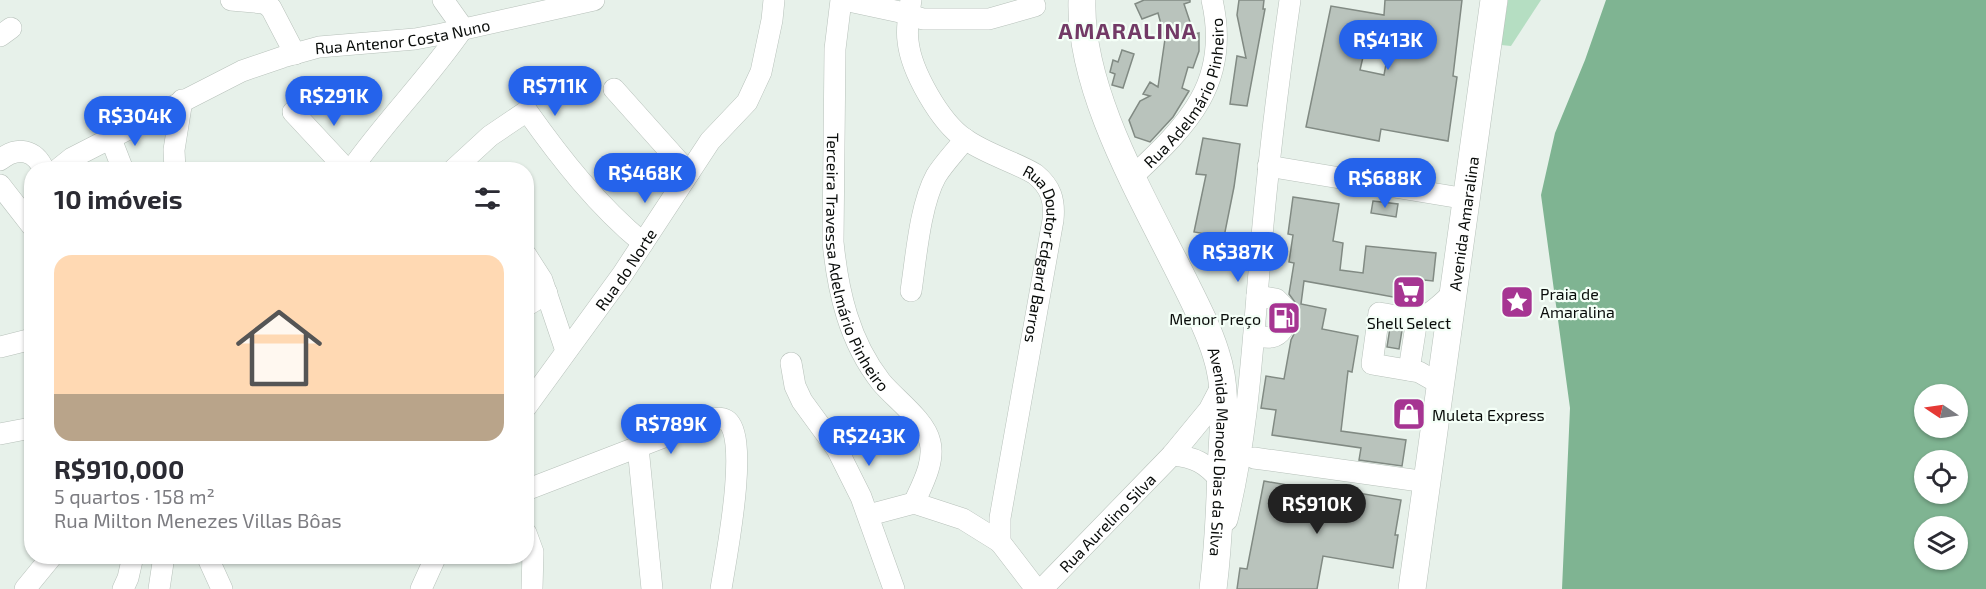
<!DOCTYPE html>
<html lang="pt">
<meta charset="utf-8">
<style>
body{margin:0;font-family:"Exo 2",sans-serif;background:#f7f7f7;color:#2b2b33;height:100vh;display:flex;flex-direction:column;font-size:22px;white-space:nowrap}
*{box-sizing:border-box;margin:0}
p{font-size:20px;color:#7c7c81}
.icon{flex:none;width:33px;height:33px;fill:none;stroke:currentColor;stroke-width:2;stroke-linecap:round;stroke-linejoin:round}
.map{position:relative;flex:1;overflow:hidden}
.details{position:absolute;left:24px;top:162px;width:510px;height:402px;display:flex;flex-direction:column;background:#fff;border-radius:24px;box-shadow:0 2px 4px #0004}
.details>*{flex:none}
.needle{width:39px;rotate:283deg}
.buttons{position:absolute;left:1914px;top:384px;display:grid;gap:12px}
.buttons a{display:grid;place-items:center;width:54px;height:54px;border-radius:50%;background:#fff;box-shadow:0 2px 4px #0004;font-size:30px}
.price{position:absolute;translate:-50% -51px;padding:0 14px;border-radius:21px;background:#2563eb;color:#fff;font-size:20px;line-height:39px;filter:drop-shadow(0 2px 3px #0008)}
.price::after{content:'';position:absolute;left:50%;top:36px;width:18px;height:14px;margin-left:-9px;background:inherit;clip-path:polygon(0 0,100% 0,50% 100%)}
.price.selected{background:#222;color:#fff}
ul{padding:0;list-style:none}
li{display:grid;align-content:center;gap:12px;height:318px;padding:0 30px}
li+li{border-top:2px solid #e1e1e2}
li span{display:grid;place-items:center;height:186px;border-radius:18px;color:#555}
li>.icon{margin-inline-start:auto}
span .icon{width:108px;height:108px;fill:#fffc;stroke-width:1}
li b{font-size:26px}
h2{display:flex;justify-content:space-between;align-items:center;height:72px;padding:0 30px;font-size:26px}
.map>svg:first-child{display:block}
.green{fill:#b5dec2}
.water{fill:#7fb492;fill-rule:evenodd}
.building{fill:#b9c3bc;stroke:#818a83;stroke-width:1.5;fill-rule:evenodd}
.lines{fill:none;stroke-linecap:round;stroke-linejoin:round}
.minor-casing{stroke:#b7c1ba;stroke-width:22}
.major-casing{stroke:#b7c1ba;stroke-width:28}
.minor{stroke:#fff;stroke-width:21}
.major{stroke:#fff;stroke-width:27}
.labels{text-anchor:middle;dominant-baseline:central;stroke-width:4.5;stroke-linejoin:round;paint-order:stroke}
.street-label{font-size:16px;fill:#090c0a;stroke:#f4fff7}
.poi-label{font-size:16px;fill:#090c0a;stroke:#f4fff7;text-anchor:start}
.district-label{font-size:22px;font-weight:bold;letter-spacing:1.5px;fill:#723a66;stroke:#f4fff7}
</style>
<div class="map">
<svg width="1986" height="589" viewBox="0 0 1986 589">
<rect width="100%" height="100%" fill="#e7f1ea"/>
<path class="green" d="M1508,0H1541L1511,46L1501,45Z"/>
<path class="water" d="M1606,0H1986V589H1562L1570,408L1541,195L1555,133L1585,60ZM1924,394H1958V428H1924ZM1924,460H1958V494H1924ZM1924,526H1958V560H1924Z"/>
<path class="building" d="M1144,0H1190V2L1184,4L1194,34L1199,33V51L1193,68L1188,67L1182,88L1189,91L1173,117L1150,142L1135,137L1129,120L1140,101L1150,96L1143,94L1150,82L1158,87L1165,39L1158,13L1142,19L1135,4Z
M1239,0H1264L1263,9H1265L1247,106L1230,104L1237,56L1246,58L1237,15Z
M1385,0H1462L1453,76L1457,77L1448,141L1381,129L1379,141L1306,127L1331,6L1384,15ZM1366,44L1389,48L1384,75L1360,70Z
M1122,50L1134,54L1123,88L1112,85L1115,74L1110,72L1113,60L1118,62Z
M1203,138L1240,144L1234,187L1224,237L1194,232L1206,175L1196,174Z
M1293,197L1339,204L1333,241L1343,243L1340,270L1363,273L1366,246L1436,253L1433,281L1424,280L1420,304L1417,305L1398,303L1399,298L1377,294L1304,281L1301,304L1326,309L1322,329L1358,336L1352,372L1348,371L1341,431L1406,440L1402,466L1359,460L1361,448L1272,435L1276,410L1261,408L1266,376L1284,379L1291,340L1295,332L1294,325L1289,320L1297,312V305L1289,294L1294,263L1289,262L1293,235L1288,234Z
M1373,201L1398,204L1396,217L1371,213Z
M1390,328L1402,330L1399,349L1387,347Z
M1264,481L1333,493L1334,489L1401,500L1395,535H1398L1393,568L1323,556L1317,589H1237L1240,568L1247,569Z"/>
<g class="lines">
<defs>
<g id="minor">
<path d="M231,0L264,3L271,8L295,54"/>
<path d="M443,0L463,28"/>
<path id="s1" d="M841,0L835,49L833,242C838,292 849,341 881,382C895,399 925,420 930,442C935,462 922,485 914,503"/>
<path d="M844,0L900,12L923,19H989L1035,6"/>
<path id="s2" d="M911,0C909,13 906,28 908,41C911,71 940,122 965,139C986,154 1013,161 1035,174C1051,187 1055,200 1053,220L1000,518V542L1036,589"/>
<path d="M0,36L11,28"/>
<path d="M614,89L689,173"/>
<path d="M293,112L347,170"/>
<path d="M111,139L123,170"/>
<path d="M0,160C17,146 35,149 44,170"/>
<path d="M1268,166L1467,199"/>
<path id="s3" d="M57,170L72,158L242,71L283,57L319,47L415,39L442,34L594,0"/>
<path d="M175,170L174,150L182,100"/>
<path d="M351,170C386,120 429,78 463,28"/>
<path d="M453,170L490,136L527,111C561,159 598,206 643,243"/>
<path id="s4" d="M1133,176C1188,125 1231,82 1212,0"/>
<path d="M0,185L32,226"/>
<path d="M526,255L542,280L566,351"/>
<path d="M911,291C916,258 920,205 936,176C944,163 956,151 965,139"/>
<path d="M1257,296L1276,299L1285,308"/>
<path d="M526,306L547,293"/>
<path d="M1254,336C1266,337 1275,340 1282,330"/>
<path d="M0,347L32,339"/>
<path d="M791,363L795,386L802,401L837,449L861,497L894,589"/>
<path d="M1409,370L1417,319"/>
<path d="M1440,384L1419,372L1372,364L1379,313C1422,320 1421,324 1453,293"/>
<path id="s5" d="M526,407L622,275L710,141L747,102L761,72L772,20L774,0"/>
<path d="M0,434L31,428"/>
<path d="M638,447L652,589"/>
<path d="M1172,455C1195,457 1206,463 1221,481"/>
<path d="M1254,458L1427,482"/>
<path d="M526,490L695,425C704,422 717,415 726,420C751,434 725,563 721,589"/>
<path d="M869,515L914,503L963,519L1000,542"/>
<path d="M1227,520C1247,439 1252,355 1259,272C1266,181 1277,90 1290,0"/>
<path d="M526,533L533,552L532,589"/>
<path d="M207,556L222,589"/>
<path d="M25,589L52,556"/>
<path d="M123,589L128,578L133,556"/>
<path d="M159,589L164,556"/>
<path d="M421,589L436,556"/>
<path id="s6" d="M1042,589L1172,455L1209,410L1223,383"/>
</g>
<g id="major">
<path id="s7" d="M1082,0C1079,91 1143,198 1183,279C1195,303 1208,328 1216,354C1228,390 1223,430 1221,467C1220,507 1218,549 1213,589"/>
<path id="s8" d="M1412,589L1494,0"/>
</g>
</defs>
<use href="#minor" class="minor-casing"/>
<use href="#major" class="major-casing"/>
<use href="#minor" class="minor"/>
<use href="#major" class="major"/>
</g>
<defs>
<symbol id="supermarket-square" viewBox="-11 -11 22 22"><rect x="-9" y="-9" width="18" height="18" rx="4" fill="#a63592" stroke="#f4fff7"/><path d="M-6-5.5h2.5l.6 2H6L4.5 2H-2.5L-4.4-4H-6ZM-1.5 3.2a1.3 1.3 0 1 0 .1 0ZM3 3.2a1.3 1.3 0 1 0 .1 0Z" fill="#fff"/></symbol>
<symbol id="sight-square" viewBox="-11 -11 22 22"><rect x="-9" y="-9" width="18" height="18" rx="4" fill="#a63592" stroke="#f4fff7"/><path d="M0-6L1.8-2.2L6-1.7L2.9 1.2L3.7 5.4L0 3.3L-3.7 5.4L-2.9 1.2L-6-1.7L-1.8-2.2Z" fill="#fff"/></symbol>
<symbol id="fuel-square" viewBox="-11 -11 22 22"><rect x="-9" y="-9" width="18" height="18" rx="4" fill="#a63592" stroke="#f4fff7"/><path d="M-5.5-6h7V0h2V4h1.3V-2.5L3-4.5l.8-.8L6-3V5H2.5V1h-1V6h-7ZM-4.2-4.7v3.2H.2V-4.7Z" fill="#fff"/></symbol>
<symbol id="shop-square" viewBox="-11 -11 22 22"><rect x="-9" y="-9" width="18" height="18" rx="4" fill="#a63592" stroke="#f4fff7"/><path d="M-5-2.5h2.3a2.7 3.5 0 0 1 5.4 0H5L5.5 6h-11ZM-1.5-2.5h3a1.5 2.3 0 0 0-3 0Z" fill="#fff"/></symbol>
</defs>
<g fill-rule="evenodd">
<use href="#supermarket-square" x="1390" y="273" width="38" height="38"/>
<use href="#sight-square" x="1498" y="283" width="38" height="38"/>
<use href="#fuel-square" x="1265" y="299" width="38" height="38"/>
<use href="#shop-square" x="1390" y="395" width="38" height="38"/>
</g>
<g class="labels">
<g class="street-label">
<text stroke="none"><textPath href="#s3" startOffset="375">Rua Antenor Costa Nuno</textPath></text>
<text stroke="none"><textPath href="#s4" startOffset="102">Rua Adelmário Pinheiro</textPath></text>
<text stroke="none"><textPath href="#s8" startOffset="369">Avenida Amaralina</textPath></text>
<text stroke="none"><textPath href="#s2" startOffset="318">Rua Doutor Edgard Barros</textPath></text>
<text stroke="none"><textPath href="#s1" startOffset="267">Terceira Travessa Adelmário Pinheiro</textPath></text>
<text stroke="none"><textPath href="#s5" startOffset="170">Rua do Norte</textPath></text>
<text stroke="none"><textPath href="#s7" startOffset="480">Avenida Manoel Dias da Silva</textPath></text>
<text stroke="none"><textPath href="#s6" startOffset="93">Rua Aurelino Silva</textPath></text>
</g>
<g class="poi-label">
<text x="1540" y="293">Praia de<tspan x="1540" dy="18">Amaralina</tspan></text>
<text x="1261" y="318" text-anchor="end">Menor Preço</text>
<text x="1409" y="322" text-anchor="middle">Shell Select</text>
<text x="1432" y="414">Muleta Express</text>
</g>
<g class="district-label">
<text x="1128" y="30">AMARALINA</text>
</g>
</g>
</svg>
<div class="buttons">
<a><svg class="needle" viewBox="-14 -14 28 28"><path d="M0-13l5 13h-10z" fill="#e53935"/><path d="M0 13l5-13h-10z" fill="#7c7c81"/></svg></a>
<a><svg class="icon" aria-label="locate" viewBox="0 0 24 24"><circle cx="12" cy="12" r="6"/><path d="M12 2v4M12 18v4M2 12h4M18 12h4"/></svg></a>
<a><svg class="icon" aria-label="layers" viewBox="0 0 24 24"><path d="M12 4l9 5-9 5-9-5zM3 14l9 5 9-5"/></svg></a>
</div>
<b class="price" style="left:1388px;top:71px">R$413K</b>
<b class="price" style="left:555px;top:117px">R$711K</b>
<b class="price" style="left:334px;top:127px">R$291K</b>
<b class="price" style="left:135px;top:147px">R$304K</b>
<b class="price" style="left:645px;top:204px">R$468K</b>
<b class="price" style="left:1385px;top:209px">R$688K</b>
<b class="price" style="left:1238px;top:283px">R$387K</b>
<b class="price" style="left:671px;top:455px">R$789K</b>
<b class="price" style="left:869px;top:467px">R$243K</b>
<b class="price selected" style="left:1317px;top:535px">R$910K</b>
<section class="details">
<h2>10 imóveis<svg class="icon" aria-label="filters" viewBox="0 0 24 24"><path d="M4 7h16M4 17h16"/><circle cx="9" cy="7" r="2"/><circle cx="15" cy="17" r="2"/></svg></h2>
<ul>
<li><span style="background:linear-gradient(#ffd9b3 75%,#b9a48a 0)"><svg class="icon" aria-label="home" viewBox="0 0 24 24"><path d="M3 11l9-7 9 7M6 9v11h12V9"/></svg></span><div><b>R$910,000</b><p>5 quartos · 158 m²</p><p>Rua Milton Menezes Villas Bôas</p></div></li>
</ul>
</section>
</div>
